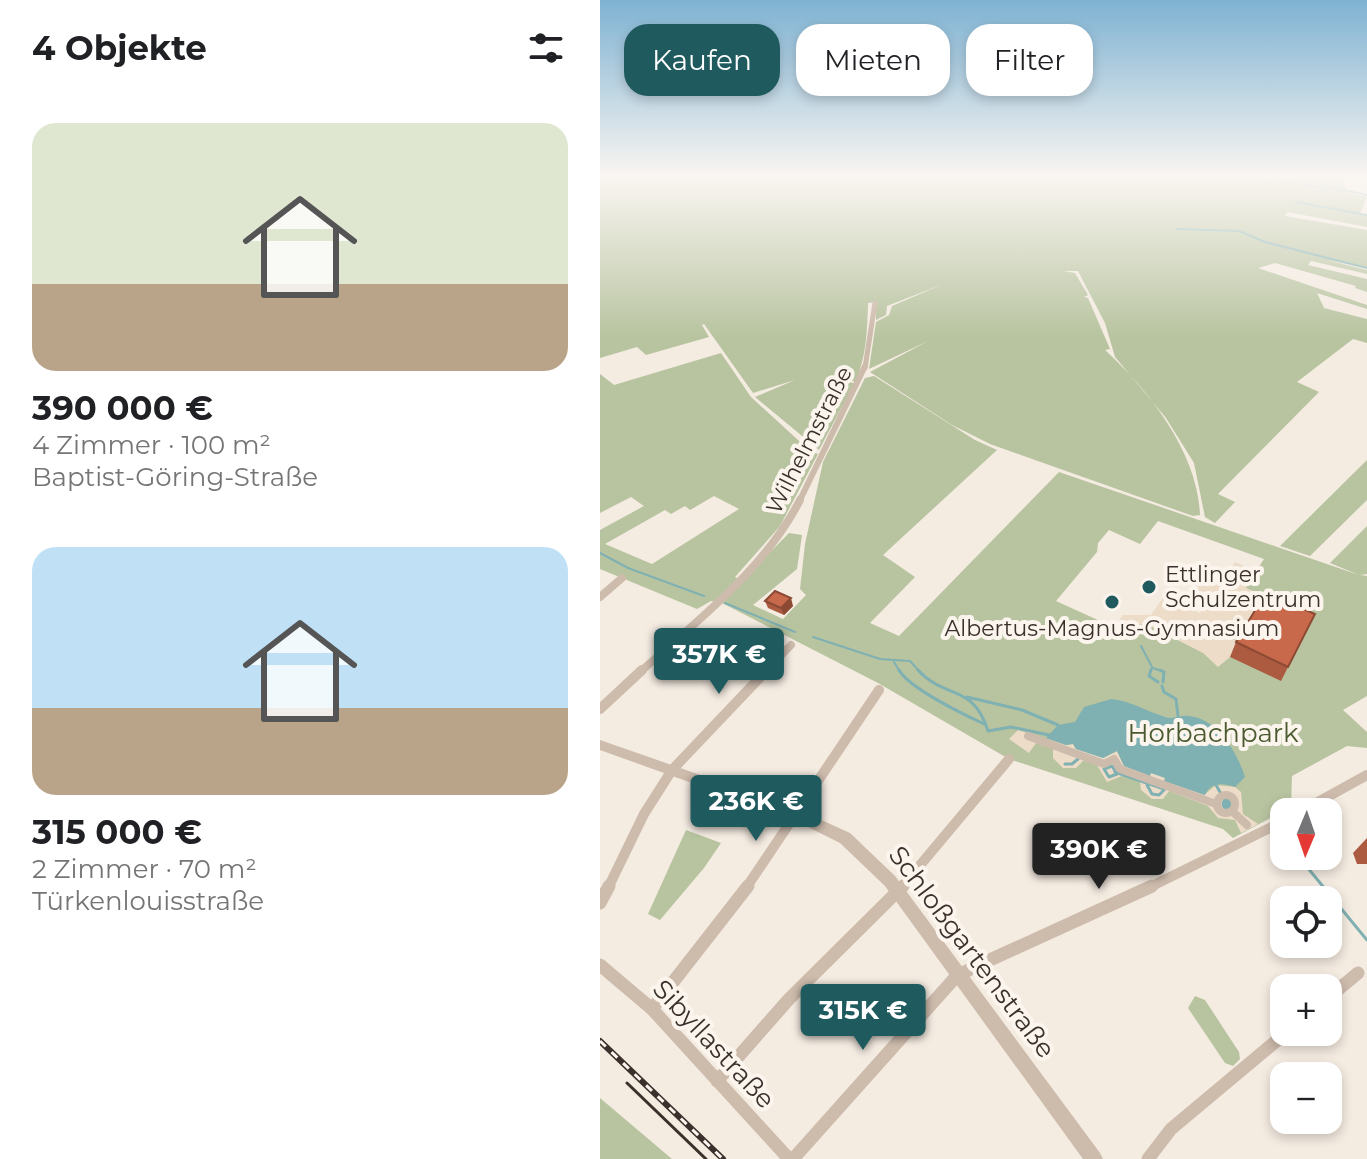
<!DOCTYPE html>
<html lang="de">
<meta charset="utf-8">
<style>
body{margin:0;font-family:Montserrat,sans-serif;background:#f6f6f6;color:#202124;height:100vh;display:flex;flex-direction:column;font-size:30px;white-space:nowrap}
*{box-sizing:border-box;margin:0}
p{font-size:26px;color:#757577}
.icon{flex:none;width:44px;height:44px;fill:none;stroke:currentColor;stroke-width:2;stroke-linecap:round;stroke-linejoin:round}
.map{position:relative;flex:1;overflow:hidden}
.details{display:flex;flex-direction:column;background:#fff;width:600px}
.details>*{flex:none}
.banner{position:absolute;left:24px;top:24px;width:622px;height:72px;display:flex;gap:16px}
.needle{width:52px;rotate:182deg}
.tools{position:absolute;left:670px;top:798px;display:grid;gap:16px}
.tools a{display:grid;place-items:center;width:72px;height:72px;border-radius:16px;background:#fff;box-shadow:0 4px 12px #0003;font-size:40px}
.price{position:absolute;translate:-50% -68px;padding:0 18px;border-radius:8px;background:#1f5a5e;color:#fff;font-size:26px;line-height:52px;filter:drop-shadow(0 2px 4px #0008)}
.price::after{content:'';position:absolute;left:50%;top:48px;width:24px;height:18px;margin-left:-12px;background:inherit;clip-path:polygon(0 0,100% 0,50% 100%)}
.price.current{background:#222;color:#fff}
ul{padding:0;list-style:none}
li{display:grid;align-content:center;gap:16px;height:424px;padding:0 32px}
li span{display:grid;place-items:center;height:248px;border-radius:24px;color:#555}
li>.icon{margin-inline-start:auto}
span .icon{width:144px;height:144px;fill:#fffc;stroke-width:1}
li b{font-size:34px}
h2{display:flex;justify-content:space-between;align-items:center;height:96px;padding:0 32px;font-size:34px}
.tag{padding:0 28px;border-radius:24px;background:#fff;box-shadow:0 4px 12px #0003;font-size:28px;line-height:72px}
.tag.current{background:#1f5a5e;color:#fff}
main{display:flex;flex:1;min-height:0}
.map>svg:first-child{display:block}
.green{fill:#b8c4a0;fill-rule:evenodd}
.plaza{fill:#ecdcc8}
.water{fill:#7fb0b2}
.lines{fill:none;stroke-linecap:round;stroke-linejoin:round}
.stream-far1{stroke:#7fb0b2;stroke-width:2}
.stream{stroke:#7fb0b2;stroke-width:3}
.pedestrian{stroke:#cdbbac;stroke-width:8}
.minor-far4{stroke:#cdbbac;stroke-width:5}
.minor-far3{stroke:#cdbbac;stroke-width:6}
.minor-far2{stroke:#cdbbac;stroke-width:8}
.minor-far1{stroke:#cdbbac;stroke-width:10}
.minor{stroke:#cdbbac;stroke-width:13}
.tertiary{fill:#cdbbac;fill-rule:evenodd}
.tram{stroke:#3b302b;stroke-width:3}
.rail-casing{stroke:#3b302b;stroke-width:6}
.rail{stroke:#fbf5ee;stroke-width:3;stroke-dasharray:8;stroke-linecap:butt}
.wall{fill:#ac5a40}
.shaded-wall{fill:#8c4a34}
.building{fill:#c8694b;stroke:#8c4a34;stroke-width:2}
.poi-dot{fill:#1f5a5e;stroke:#fbf5ee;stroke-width:3}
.labels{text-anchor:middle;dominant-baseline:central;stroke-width:8;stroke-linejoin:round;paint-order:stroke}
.street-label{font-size:22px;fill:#3b302b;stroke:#fbf5ee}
.poi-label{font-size:22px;fill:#3b302b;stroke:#fbf5ee;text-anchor:start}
.near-park-label{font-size:26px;fill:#4a5a2e;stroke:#fbf5ee}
.near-street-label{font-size:26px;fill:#3b302b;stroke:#fbf5ee}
</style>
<main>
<section class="details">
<h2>4 Objekte<svg class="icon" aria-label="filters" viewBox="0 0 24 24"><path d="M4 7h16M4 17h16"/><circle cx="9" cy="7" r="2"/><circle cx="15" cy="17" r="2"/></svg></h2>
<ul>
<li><span style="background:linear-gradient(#dfe7d0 65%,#b9a48a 0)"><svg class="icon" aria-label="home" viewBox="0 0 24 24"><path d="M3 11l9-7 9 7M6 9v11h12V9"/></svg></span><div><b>390 000 €</b><p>4 Zimmer · 100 m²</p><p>Baptist-Göring-Straße</p></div></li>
<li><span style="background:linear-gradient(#bfe0f5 65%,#b9a48a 0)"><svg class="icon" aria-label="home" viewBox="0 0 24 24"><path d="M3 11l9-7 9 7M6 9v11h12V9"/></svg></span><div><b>315 000 €</b><p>2 Zimmer · 70 m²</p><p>Türkenlouisstraße</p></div></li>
</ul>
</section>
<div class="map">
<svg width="767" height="1159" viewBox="0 0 767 1159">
<rect width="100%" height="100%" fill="#f4ebe1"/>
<path class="green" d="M0,176H745V192L767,197L760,213L767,215V227L687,212L685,216L767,230V268L727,260L767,270V274L711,261L708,265L767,279V292L755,288L756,286L675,263L658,268L767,305V309L717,293L724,308L767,319V343L753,339L697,382L719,392L618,494L635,502L615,523L605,517L594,463L566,418L515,357L505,323L478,271H463L475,273L488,295L484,297L488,298L510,349L505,350C550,391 598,454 600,515L593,516L390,444L352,425L270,372L328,341L269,369L276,322L289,315L292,306L343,284L287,306L286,315L276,320V302L268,303C267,330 267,356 255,382L241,376L254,384L219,450L155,397L195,380L153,393L104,324L102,325L109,337L46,355L37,347L0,358Z
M121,353L151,397L210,451L218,454L180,526L135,577L139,579L129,594L189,533L202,535L197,569L153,605L183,619L206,595L200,589L205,544L223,462L265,378L274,376L375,440L397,450L283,555L315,577L270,623L299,636L459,472L759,575L730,563L767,526V574L760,575L767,576V696L743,710L767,732V748L747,746L692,776L691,807L633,838L623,829L409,759L278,683L122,603L111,601L97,609L0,569V530L44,506L31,497L0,513V374L14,385ZM114,496L139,509L52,564L5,544L65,510L71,514L85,506L90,510ZM558,521L664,559L645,589L595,647L546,622L511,626L456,601L497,552L498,543L509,530L540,544Z
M767,460V500L710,556L680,546Z
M86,830L121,843L104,868L60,920L48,914Z
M595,996L605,1000L639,1052L640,1059L633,1066L625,1063L588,1008Z
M0,1098L72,1159H0Z"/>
<path class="plaza" d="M635,562L656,571L646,588L666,597L641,640L634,632L630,633L633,637H626L639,642L630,657L618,667L603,653L546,624L520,627L518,622L523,615H551L564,596L600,613L609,598L592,590L600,579L608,571L625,578Z
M418,730L466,745L473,744L476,749L503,758L517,751L524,766L549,775L551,773L560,776L565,778V781L604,795L616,785L635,787L641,792L643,814L658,824L641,833L635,820L618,818L608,806L569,791L563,799H552L541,790L540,781L524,775L507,782L497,765L484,760L476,768H463L453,758V749L436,743L429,753L409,739Z"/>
<path class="water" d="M511,699C531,701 546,711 565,717C573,720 580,715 589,716C618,719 637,752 645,777L635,787C623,783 611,782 605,795L564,781L565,778L551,773L550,776L524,766L517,751L503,758L476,749L473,744L466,745L446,738L458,725L475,722L484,707Z"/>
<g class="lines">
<path class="stream-far1" d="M651,176C689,186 728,185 767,195
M577,180L642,179L675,184
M695,202L767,215
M577,229L639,231L665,242L767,268
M0,553L28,568L104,596
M125,603L195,632
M213,637L280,659L310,661L320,672
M541,646L552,667L550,672
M294,662L300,672
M553,668L564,672"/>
<path class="stream" d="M299,670C310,689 363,714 384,724
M318,670C345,700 373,683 388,731L411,727L449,735
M551,670L549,676L558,682
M560,670L564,672L563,682
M562,686L564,692L576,699L578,716
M367,697L422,710L458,725
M465,764H472L478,759
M512,766L517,774L509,777L504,769Z
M515,772L564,789
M547,785L552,794L559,795L564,790
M616,785L624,799
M623 804a4 4 0 1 1 8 0a4 4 0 1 1-8 0Z
M624,802H628L629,806L625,805Z
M626,803L627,804V805L626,804Z
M698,856L767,940"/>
<path class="pedestrian" d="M428,736L504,764L514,759L520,769L616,804
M617 804a9 9 0 1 1 18 0a9 9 0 1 1-18 0Z
M633,812L647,825"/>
<path class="minor-far4" d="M265,368L275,303"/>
<path class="minor-far3" d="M199,502L265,366"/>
<path class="minor-far2" d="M0,597L22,578
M40,672C97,621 165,569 200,500
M165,672L191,645"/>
<path class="minor-far1" d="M0,709L42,670
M700,812L767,775
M8,888L44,814L72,770L167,670
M146,888L279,690
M301,888L409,759
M548,888L684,821"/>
<path class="minor" d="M0,903L9,886
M0,965L52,1009L189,1159
M728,998L758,973
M52,1009L148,886
M117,1081L189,999L303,886
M193,1159L353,980L370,969L552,886
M548,1159L571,1129L687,1032"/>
<path class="tertiary" d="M0,740L195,808L250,833L295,876L500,1153L503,1159H483L285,886L240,843L192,819L0,750Z"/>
<path class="tram" d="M27,1083L106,1159"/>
<defs>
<path id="rail" d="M0,1041L123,1159"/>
</defs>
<use href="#rail" class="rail-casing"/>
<use href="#rail" class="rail"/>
</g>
<path class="wall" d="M165,601L193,606L184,615L168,608Z
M715,614L681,681L630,657L636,642Z
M767,838V864H757L753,853Z"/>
<path class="shaded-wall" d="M191,598L193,606L184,615L181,608Z"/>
<path class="building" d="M175,591L191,598L181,608L165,601Z
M666,592L715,614L688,667L636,642Z"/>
<linearGradient id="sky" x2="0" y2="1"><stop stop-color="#7eb2d2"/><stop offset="0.52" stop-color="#faf6f2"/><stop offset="1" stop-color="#faf6f2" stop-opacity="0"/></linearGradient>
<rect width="767" height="338" fill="url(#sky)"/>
<g class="poi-dot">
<circle cx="549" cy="587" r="8"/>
<circle cx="512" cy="602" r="8"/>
</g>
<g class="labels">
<g class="street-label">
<text transform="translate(209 440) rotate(-63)">Wilhelmstraße</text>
</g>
<g class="poi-label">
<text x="565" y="574">Ettlinger<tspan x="565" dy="25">Schulzentrum</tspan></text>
<text x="512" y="628" text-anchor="middle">Albertus-Magnus-Gymnasium</text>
</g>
<g class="near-park-label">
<text x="613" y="733">Horbachpark</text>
</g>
<g class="near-street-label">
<text transform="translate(372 952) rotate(53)">Schloßgartenstraße</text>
<text transform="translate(114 1044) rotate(47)">Sibyllastraße</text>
</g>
</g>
</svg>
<div class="tools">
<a><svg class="needle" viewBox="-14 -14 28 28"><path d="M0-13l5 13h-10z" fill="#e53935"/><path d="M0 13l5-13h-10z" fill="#757577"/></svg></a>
<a><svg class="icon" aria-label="locate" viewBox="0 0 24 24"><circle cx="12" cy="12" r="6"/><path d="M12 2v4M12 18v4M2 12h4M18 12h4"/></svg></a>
<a>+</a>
<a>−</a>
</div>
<b class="price" style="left:119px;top:696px">357K €</b>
<b class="price" style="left:156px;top:843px">236K €</b>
<b class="price current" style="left:499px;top:891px">390K €</b>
<b class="price" style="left:263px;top:1052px">315K €</b>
<div class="banner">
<a class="tag current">Kaufen</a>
<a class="tag">Mieten</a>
<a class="tag">Filter</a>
</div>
</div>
</main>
